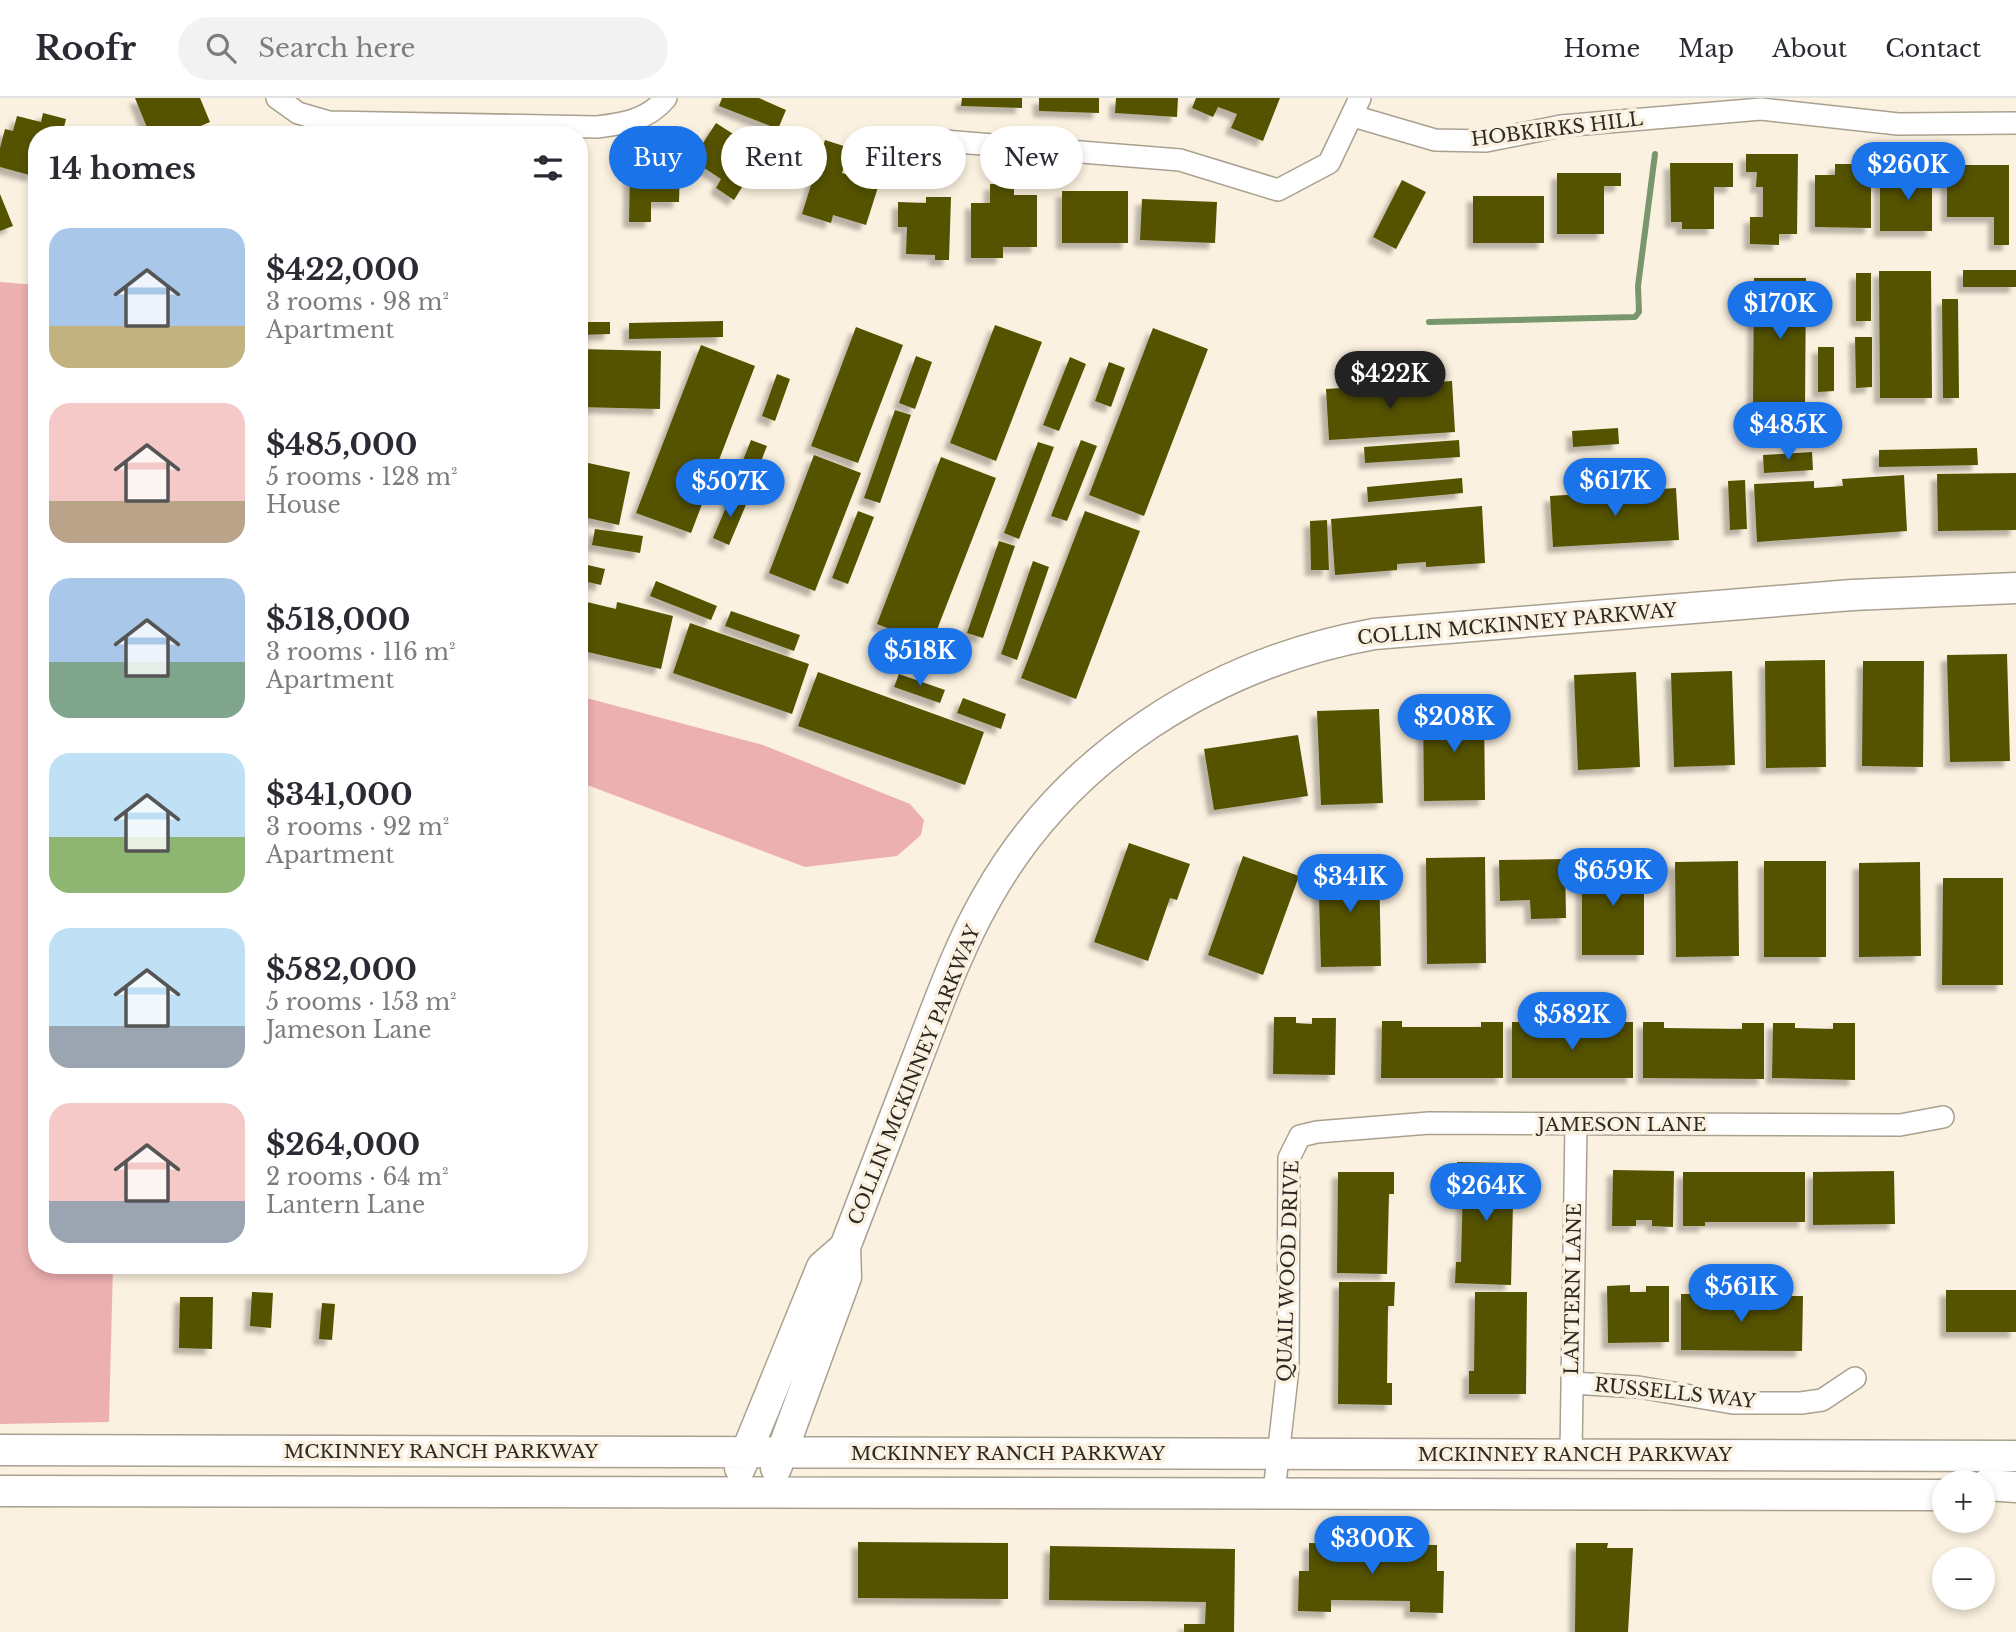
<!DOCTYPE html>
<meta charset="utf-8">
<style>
body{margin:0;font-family:"Libre Baskerville",serif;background:#f2f2f3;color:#2b2b33;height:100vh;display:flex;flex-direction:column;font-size:26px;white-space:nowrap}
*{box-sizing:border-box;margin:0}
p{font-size:23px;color:#7c7c81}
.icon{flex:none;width:38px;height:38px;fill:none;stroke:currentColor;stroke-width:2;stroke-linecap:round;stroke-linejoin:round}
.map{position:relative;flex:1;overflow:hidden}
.drawer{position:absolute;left:28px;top:28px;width:560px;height:1148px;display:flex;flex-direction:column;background:#fff;border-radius:28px;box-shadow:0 4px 10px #0003}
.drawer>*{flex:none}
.banner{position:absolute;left:609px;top:28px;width:665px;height:63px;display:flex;gap:14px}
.buttons{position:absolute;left:1932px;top:1372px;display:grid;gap:14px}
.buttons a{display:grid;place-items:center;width:63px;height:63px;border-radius:50%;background:#fff;box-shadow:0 4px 10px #0003;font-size:35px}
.price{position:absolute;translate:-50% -60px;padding:0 16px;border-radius:24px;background:#1a73e8;color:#fff;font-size:23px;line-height:46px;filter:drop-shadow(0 2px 4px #0008)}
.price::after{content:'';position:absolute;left:50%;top:42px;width:21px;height:16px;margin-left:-10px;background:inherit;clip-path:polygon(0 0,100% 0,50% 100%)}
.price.selected{background:#222;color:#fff}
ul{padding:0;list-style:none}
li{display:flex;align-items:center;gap:21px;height:175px;padding:0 21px}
li span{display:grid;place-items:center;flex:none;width:196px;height:140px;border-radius:21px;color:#555}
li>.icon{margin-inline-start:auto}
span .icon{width:84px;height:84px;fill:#fffc;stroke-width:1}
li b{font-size:30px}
h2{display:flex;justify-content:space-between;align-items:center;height:84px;padding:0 21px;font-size:30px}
.pill{padding:0 24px;border-radius:32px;background:#fff;box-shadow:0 4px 10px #0003;font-size:24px;line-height:63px}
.pill.selected{background:#1a73e8;color:#fff}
header{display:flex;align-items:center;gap:42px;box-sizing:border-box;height:98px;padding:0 35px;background:#fff;border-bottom:2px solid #e1e1e2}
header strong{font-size:33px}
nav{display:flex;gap:38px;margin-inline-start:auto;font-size:24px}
.search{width:490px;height:63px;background:#f2f2f3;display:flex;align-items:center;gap:18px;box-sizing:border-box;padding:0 24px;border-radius:38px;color:#7c7c81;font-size:26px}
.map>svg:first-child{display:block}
.green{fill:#ecb0b1}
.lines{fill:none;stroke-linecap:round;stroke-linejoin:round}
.stream{stroke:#78976d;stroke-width:6}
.building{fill:#545301;filter:url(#shadow)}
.street-casing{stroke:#aaa090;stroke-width:24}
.secondary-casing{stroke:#aaa090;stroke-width:33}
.street{stroke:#fff;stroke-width:21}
.secondary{stroke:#fff;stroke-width:30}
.labels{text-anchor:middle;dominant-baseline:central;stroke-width:7;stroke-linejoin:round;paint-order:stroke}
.street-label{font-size:19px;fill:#2f2b24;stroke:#fbf1e0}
</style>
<header>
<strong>Roofr</strong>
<div class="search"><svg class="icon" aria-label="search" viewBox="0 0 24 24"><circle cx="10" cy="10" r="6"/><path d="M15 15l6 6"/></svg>Search here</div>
<nav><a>Home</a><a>Map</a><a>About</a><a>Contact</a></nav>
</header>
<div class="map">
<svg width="2016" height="1534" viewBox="0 0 2016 1534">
<defs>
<filter id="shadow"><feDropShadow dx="-6" dy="6" stdDeviation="2" flood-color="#0004"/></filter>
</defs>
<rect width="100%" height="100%" fill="#fbf1e0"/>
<path class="green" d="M0,184L37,187V1167H113L109,1324L0,1326Z
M579,598L763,647L910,706L924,722L921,737L897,758L805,769L579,684Z"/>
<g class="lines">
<path class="stream" d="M1429,224L1635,219L1639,214L1638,188L1655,56"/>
</g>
<path class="building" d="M135,0H200L210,24L179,37H150Z
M722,0H759L786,12L778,31L719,8Z
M962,0H1022V10L961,8Z
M1039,0H1099V15L1039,13Z
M1116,0H1178L1177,19L1115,15Z
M1196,0H1280L1263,43L1231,30L1237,16L1218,9L1213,19L1192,10Z
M43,15L66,21L62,37H37V64L33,78L0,69V50L5,31L13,33L17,18L41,24Z
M716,25L752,48L738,71L749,78L734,102L716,90L721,81L692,62Z
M825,42L850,50L842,75L879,86L866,127L833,117L831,125L802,116Z
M1746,56H1798L1797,136H1779V147L1750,146V119H1763V89H1756L1757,74H1746Z
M1670,65H1733V89H1714V131H1682V124H1671Z
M1835,66H1860L1859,82L1871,83V130L1815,129V77H1835Z
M1947,67H2009V147H1994V119H1947Z
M1906,68H1932V133H1880V83H1906Z
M630,70L680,71L679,104H651V124H629Z
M579,71H588V103H579Z
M1557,75H1621V88H1604V136H1557Z
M1402,82L1426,94L1396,151L1373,139Z
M990,86H1014V97H1037V149H1003V160H971V105H990Z
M1062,93H1128V145H1062Z
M0,96L13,128L0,133Z
M1473,98H1544V145H1473Z
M926,99H951L949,162H935V157L906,156L907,129H898V104L926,105Z
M1142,101L1217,104L1215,145L1140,142Z
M1963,172H2016V189H1963Z
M1879,173H1931L1932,300H1880Z
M1856,175H1871V223H1856Z
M1754,180H1806L1805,307L1753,306Z
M1942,201H1958L1959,300H1943Z
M723,223V239L629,241V225Z
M579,224H610V236L579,237Z
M995,227L1042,244L996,363L950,345Z
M856,229L903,247L858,365L811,348Z
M1153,230L1208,251L1144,418L1089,397Z
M1855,239H1872V289L1856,290Z
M701,247L755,268L691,435L636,415Z
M1818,249H1834V293L1818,294Z
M579,251L661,253L660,311L579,309Z
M916,258L932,264L915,311L899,305Z
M1070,259L1086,266L1059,333L1043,327Z
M1109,264L1125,270L1111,309L1095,303Z
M777,276L790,281L775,323L762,318Z
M1452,283L1455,334L1329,342L1326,291Z
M895,312L911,317L880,405L864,400Z
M1801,316L1802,333L1751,336L1750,319Z
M1618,330L1619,346L1573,349L1572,333Z
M751,342L767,348L749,394L733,388Z
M1081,342L1097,348L1067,423L1051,418Z
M1459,342L1460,359L1365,365L1364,349Z
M1038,344L1054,349L1019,441L1004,435Z
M1977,350L1978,367L1879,369V352Z
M1812,354L1813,372L1764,375L1763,357Z
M814,357L861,375L815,493L769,475Z
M941,359L996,380L931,547L877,526Z
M579,363L630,374L619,427L579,418Z
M2016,375V432L1938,433L1937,376Z
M1904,377L1907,433L1757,444L1754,386L1814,383V390L1843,388L1842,381Z
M1462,380L1463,395L1368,404L1367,389Z
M1745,382L1747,431L1730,432L1728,383Z
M1676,390L1679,442L1553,449L1550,398Z
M732,395L748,402L729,447L713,440Z
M1482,408L1485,465L1426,469V464L1397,466V472L1335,477L1331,421Z
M858,413L874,419L848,486L832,480Z
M1085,413L1140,433L1076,601L1021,580Z
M1327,422L1329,472H1311L1310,423Z
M595,431L643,438L640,455L592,447Z
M999,443L1015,448L983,540L967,535Z
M1033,463L1049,469L1017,562L1001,556Z
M579,465L605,471L601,487L579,482Z
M656,483L717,508L711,522L650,498Z
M579,495L588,497L587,504L616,511L617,504L673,518L661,571L579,552Z
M731,513L800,537L794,553L725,528Z
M690,525L809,566L792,616L673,575Z
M2007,556L2010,663L1950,664L1947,557Z
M1825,562L1826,669L1766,670L1765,563Z
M1863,563H1924L1923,669L1862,668Z
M1732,573L1735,667L1674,669L1671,575Z
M818,574L984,634L965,687L798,628Z
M1636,574L1640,669L1578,672L1574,577Z
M899,576L945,592L940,605L894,589Z
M963,600L1006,616L1001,631L957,615Z
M1484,608L1485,702L1424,703L1423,609Z
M1379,611L1383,705L1321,707L1317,613Z
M1298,637L1308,698L1214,712L1204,651Z
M1129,745L1190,766L1177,802L1170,800L1148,863L1094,844Z
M1243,758L1299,778L1263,877L1208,857Z
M1485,759L1486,865L1427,866L1426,760Z
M1565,761L1566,820L1531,821L1530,802L1500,803L1499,762Z
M1379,762L1381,868L1321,869L1318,764Z
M1582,763H1644V857H1582Z
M1738,763L1739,858L1676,859L1675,764Z
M1764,763H1826V859H1764Z
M1920,764L1921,858L1859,859V765Z
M1943,780H2003V887H1942Z
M1274,919H1296V925L1312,926V920H1336L1335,977L1273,976Z
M1382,923H1402V929H1481V924H1503V980H1381Z
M1512,924H1534V930H1611V924H1633V980H1512Z
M1643,924H1664V930L1742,931V925H1764V981L1643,980Z
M1773,925H1795V930L1833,931V925H1855V982L1772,980Z
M1457,1064L1514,1065L1511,1187L1455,1185L1456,1164H1461L1463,1086H1457Z
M1613,1072L1674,1073L1673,1129L1652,1128V1122H1636V1128H1612Z
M1894,1073L1895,1126L1813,1127V1074Z
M1338,1074H1394V1096H1389L1387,1176L1337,1175Z
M1683,1074H1805V1124H1705V1128H1683Z
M1339,1184H1395L1394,1208H1388L1387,1285H1392V1307L1338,1306Z
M1630,1187V1194H1646V1188H1669V1244L1608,1245L1607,1188Z
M1946,1192H2016V1234H1946Z
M252,1194L273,1195L271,1230L250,1228Z
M1475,1194H1527L1526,1296H1469V1273H1474Z
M1681,1196H1704V1202L1782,1203V1198H1803L1802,1253L1681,1252Z
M180,1199H213L212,1251L179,1250Z
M322,1205L335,1206L332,1242L319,1241Z
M858,1444L1008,1445V1501L858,1500Z
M1309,1445L1437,1447V1473H1444L1443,1515L1410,1514V1503L1331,1502V1514L1298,1513L1299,1473H1309Z
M1576,1445H1608L1607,1450H1633L1628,1534H1575Z
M1050,1448L1235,1451L1234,1534H1184V1526H1205L1206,1504L1049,1502Z"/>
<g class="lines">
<defs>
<path id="street" d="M277,0L298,15L329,24L597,29C623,26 648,22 666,0
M1353,18L1435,42L1486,43L1561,28L1761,11L1898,26L2016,25
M920,41L1180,62L1278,92L1329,65L1360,0
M1572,1285L1638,1289L1733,1305H1801L1822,1302L1855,1280
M1571,1356L1576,1026
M1274,1394L1288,1270L1289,1060L1300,1038L1317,1034L1429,1025L1900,1027L1943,1019"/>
<path id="secondary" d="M0,1352L2016,1358
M740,1370L822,1169L845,1149
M776,1370L846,1179L845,1149C869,1087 893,1024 917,961C938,907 957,852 986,801C1066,657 1214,565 1374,536L1852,497L2016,490
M1983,1390L1986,1387L2016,1389
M0,1393L1944,1397"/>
</defs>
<use href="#street" class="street-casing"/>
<use href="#secondary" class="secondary-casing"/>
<use href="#street" class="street"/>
<use href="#secondary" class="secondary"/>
</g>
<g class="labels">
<g class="street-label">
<text transform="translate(1557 31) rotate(-7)">HOBKIRKS HILL</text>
<text transform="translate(1517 526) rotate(-5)">COLLIN MCKINNEY PARKWAY</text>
<text transform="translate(914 977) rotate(-68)">COLLIN MCKINNEY PARKWAY</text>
<text x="1622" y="1026">JAMESON LANE</text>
<text transform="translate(1288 1173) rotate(-88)">QUAIL WOOD DRIVE</text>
<text transform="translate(1573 1191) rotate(-89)">LANTERN LANE</text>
<text transform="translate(1675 1295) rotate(6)">RUSSELLS WAY</text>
<text x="441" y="1353">MCKINNEY RANCH PARKWAY</text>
<text x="1008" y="1355">MCKINNEY RANCH PARKWAY</text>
<text x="1575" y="1356">MCKINNEY RANCH PARKWAY</text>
</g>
</g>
</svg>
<div class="buttons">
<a>+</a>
<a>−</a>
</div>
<b class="price" style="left:1908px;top:104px">$260K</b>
<b class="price" style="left:1780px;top:243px">$170K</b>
<b class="price selected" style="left:1390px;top:313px">$422K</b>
<b class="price" style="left:1788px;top:364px">$485K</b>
<b class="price" style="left:1615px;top:420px">$617K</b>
<b class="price" style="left:730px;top:421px">$507K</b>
<b class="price" style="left:920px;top:590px">$518K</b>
<b class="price" style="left:1454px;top:656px">$208K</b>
<b class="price" style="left:1613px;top:810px">$659K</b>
<b class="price" style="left:1350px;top:816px">$341K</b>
<b class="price" style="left:1572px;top:954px">$582K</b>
<b class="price" style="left:1486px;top:1125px">$264K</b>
<b class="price" style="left:1741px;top:1226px">$561K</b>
<b class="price" style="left:1372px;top:1478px">$300K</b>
<div class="banner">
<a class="pill selected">Buy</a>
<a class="pill">Rent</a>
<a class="pill">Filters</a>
<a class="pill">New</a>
</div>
<section class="drawer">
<h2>14 homes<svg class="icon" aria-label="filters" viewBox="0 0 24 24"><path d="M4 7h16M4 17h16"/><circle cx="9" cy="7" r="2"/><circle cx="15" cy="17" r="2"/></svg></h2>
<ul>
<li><span style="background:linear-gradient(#a9c7e8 70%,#c2b280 0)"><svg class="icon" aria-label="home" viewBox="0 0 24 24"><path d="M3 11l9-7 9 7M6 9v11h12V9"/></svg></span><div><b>$422,000</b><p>3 rooms · 98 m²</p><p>Apartment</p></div></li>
<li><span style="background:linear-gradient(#f6c9c9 70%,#b9a48a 0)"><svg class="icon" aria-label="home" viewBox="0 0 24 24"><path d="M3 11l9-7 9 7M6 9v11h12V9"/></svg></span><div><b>$485,000</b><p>5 rooms · 128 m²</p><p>House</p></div></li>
<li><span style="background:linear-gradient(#a9c7e8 60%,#7fa58c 0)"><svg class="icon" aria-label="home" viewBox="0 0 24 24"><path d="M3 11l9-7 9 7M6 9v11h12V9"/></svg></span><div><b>$518,000</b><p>3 rooms · 116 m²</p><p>Apartment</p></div></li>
<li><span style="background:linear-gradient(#bfe0f5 60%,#8fb573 0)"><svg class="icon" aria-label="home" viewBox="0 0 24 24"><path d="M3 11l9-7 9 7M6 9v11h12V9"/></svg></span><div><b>$341,000</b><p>3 rooms · 92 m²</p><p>Apartment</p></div></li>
<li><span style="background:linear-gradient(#bfe0f5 70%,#9aa5b1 0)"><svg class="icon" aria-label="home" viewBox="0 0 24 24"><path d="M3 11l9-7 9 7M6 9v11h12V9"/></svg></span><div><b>$582,000</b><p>5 rooms · 153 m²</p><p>Jameson Lane</p></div></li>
<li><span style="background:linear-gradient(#f6c9c9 70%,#9aa5b1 0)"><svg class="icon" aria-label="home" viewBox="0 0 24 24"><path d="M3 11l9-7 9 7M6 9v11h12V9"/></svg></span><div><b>$264,000</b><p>2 rooms · 64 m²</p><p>Lantern Lane</p></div></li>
</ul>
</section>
</div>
